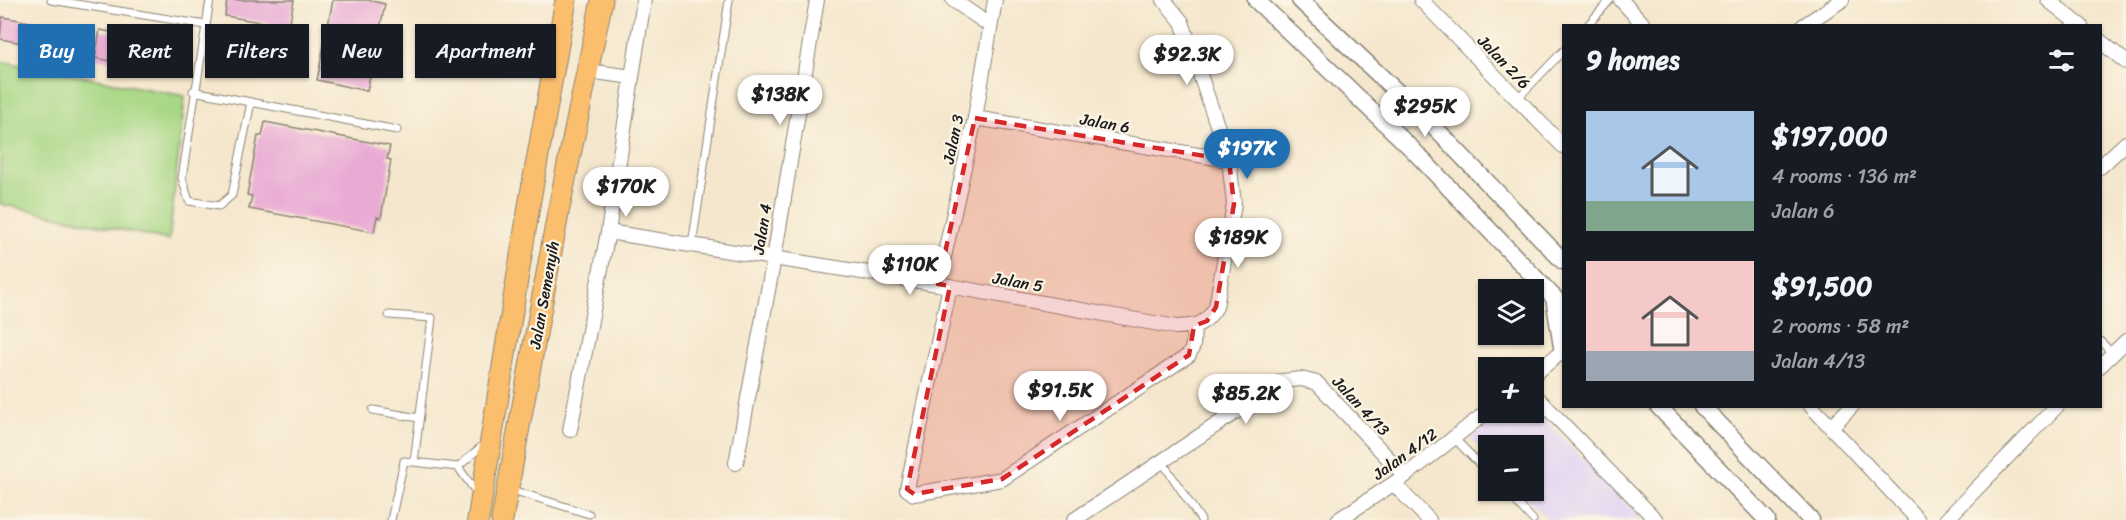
<!DOCTYPE html>
<meta charset="utf-8">
<style>
body{margin:0;font-family:Sriracha,sans-serif;background:#242831;color:#f1f3f6;height:100vh;display:flex;flex-direction:column;font-size:22px;white-space:nowrap}
*{box-sizing:border-box;margin:0}
p{font-size:20px;color:#9ea1a6}
.icon{flex:none;width:33px;height:33px;fill:none;stroke:currentColor;stroke-width:2;stroke-linecap:round;stroke-linejoin:round}
.map{position:relative;flex:1;overflow:hidden}
.side{position:absolute;left:1562px;top:24px;width:540px;height:384px;display:flex;flex-direction:column;background:#171b24;border-radius:0px;box-shadow:0 2px 4px #0004}
.side>*{flex:none}
.guide{position:absolute;left:18px;top:24px;width:570px;height:54px;display:flex;gap:12px}
.buttons{position:absolute;left:1478px;top:279px;display:grid;gap:12px}
.buttons a{display:grid;place-items:center;width:66px;height:66px;border-radius:0px;background:#171b24;box-shadow:0 2px 4px #0004;font-size:30px}
.price{position:absolute;translate:-50% -51px;padding:0 14px;border-radius:21px;background:#fff;color:#222;font-size:20px;line-height:39px;filter:drop-shadow(0 2px 3px #0008)}
.price::after{content:'';position:absolute;left:50%;top:36px;width:18px;height:14px;margin-left:-9px;background:inherit;clip-path:polygon(0 0,100% 0,50% 100%)}
.price.active{background:#1f6fb2;color:#fff}
ul{padding:0;list-style:none}
li{display:flex;align-items:center;gap:18px;height:150px;padding:0 24px}
li span{display:grid;place-items:center;flex:none;width:168px;height:120px;border-radius:0px;color:#555}
li>.icon{margin-inline-start:auto}
span .icon{width:72px;height:72px;fill:#fffc;stroke-width:1}
li b{font-size:26px}
h2{display:flex;justify-content:space-between;align-items:center;height:72px;padding:0 24px;font-size:26px}
.chip{padding:0 21px;border-radius:0px;background:#171b24;box-shadow:0 2px 4px #0004;font-size:21px;line-height:54px}
.chip.active{background:#1f6fb2;color:#fff}
.map>svg:first-child{display:block}
.built{fill:#e2d4f3}
.green{fill:#a8d785;stroke:#627a50;stroke-width:1.5}
.building{fill:#e9abd4}
.lines{fill:none;stroke-linecap:round;stroke-linejoin:round}
.service-casing{stroke:#888274;stroke-width:9}
.minor-casing{stroke:#888274;stroke-width:16}
.tertiary-casing{stroke:#888274;stroke-width:19}
.primary-casing{stroke:#888274;stroke-width:23}
.service{stroke:#fff;stroke-width:7}
.minor{stroke:#fff;stroke-width:14}
.tertiary{stroke:#fff;stroke-width:16}
.primary{stroke:#fabe6d;stroke-width:21}
.marked{fill:#d62828;fill-opacity:0.2;stroke:#d62828;stroke-width:4.5;stroke-dasharray:12 8;stroke-linejoin:round}
.labels{text-anchor:middle;dominant-baseline:central;stroke-width:4.5;stroke-linejoin:round;paint-order:stroke}
.street-label{font-size:16px;fill:#1c1c1c;stroke:#fcf5e5}
</style>
<div class="map">
<svg width="2126" height="520" viewBox="0 0 2126 520">
<rect width="100%" height="100%" fill="#fcf5e5"/>
<filter id="ink" filterUnits="userSpaceOnUse"><feTurbulence type="fractalNoise" baseFrequency=".0167" numOctaves="2"/><feDisplacementMap in="SourceGraphic" scale="12" xChannelSelector="R" yChannelSelector="G"/><feConvolveMatrix kernelMatrix="1 2 1 2 8 2 1 2 1" color-interpolation-filters="sRGB"/></filter>
<filter id="wash" filterUnits="userSpaceOnUse"><feTurbulence type="fractalNoise" baseFrequency=".008" numOctaves="4" result="noise"/><feDisplacementMap in="SourceGraphic" scale="24" xChannelSelector="R" yChannelSelector="G"/><feGaussianBlur stdDeviation="1.35" result="paint"/><feColorMatrix in="noise" values="0 0 0 0 0 0 0 0 0 0 0 0 0 0 0 0 0 1.4 0 .05"/><feComposite in="paint" operator="in"/></filter>
<g filter="url(#wash)">
<rect width="100%" height="100%" fill="#f5e7cd"/>
<path class="built" d="M1533,408L1643,520H1549L1520,491L1533,490V446H1488V457L1471,439L1502,413L1533,412Z"/>
<path class="green" d="M0,61L185,96L169,240L0,204Z"/>
<g id="blocks">
<path class="building" d="M227,0H294L289,27L225,16Z
M333,0H368L385,4L367,91L317,80Z
M2,17L53,26L49,48L0,39Z
M100,30L164,42L160,60L150,58L148,68L95,58Z
M265,122L390,146L387,159L391,160L381,218L377,217L374,232L249,209L252,196L247,195L258,136H262Z"/>
</g>
</g>
<g filter="url(#ink)">
<use href="#blocks" fill-opacity="0" stroke="#888274" stroke-width="1.5"/>
<g class="lines">
<defs>
<path id="service" d="M51,0L206,25
M210,0L182,178L189,201L219,206L232,195L251,102
M1587,26L1610,0
M193,91L397,130
M1517,99L1563,51
M692,245L729,0
M389,315L432,318L414,462
M2100,341L2113,354
M373,410L419,418
M1454,438L1488,473
M1163,463L1201,520
M458,467L476,492
M512,490L589,514
M1505,490L1533,520
M391,520L404,461L458,467L484,444"/>
<path id="minor" d="M953,0L989,25
M1421,0L1563,146
M1621,0L1645,26
M2048,0L2081,26
M1803,26L1842,0
M2100,41L2126,62
M588,71L632,77
M975,118L1229,160
M2100,167L2126,143
M608,232L938,284L1176,327C1197,326 1204,326 1216,307L1234,204L1229,160L1182,22L1164,0
M938,284L975,118L995,0
M950,286L907,489L914,494L1002,479L1189,355L1193,346L1194,326
M2100,366L2126,341
M1533,375L1563,351
M1533,393L1656,520
M1811,406L1918,520
M1831,427L1852,406
M570,430L608,232L644,0
M736,463L774,258L817,0
M1394,484L1429,520
M1074,520L1282,381L1301,379L1317,383L1405,476
M1338,520L1405,476L1488,411
M1946,520L2057,406"/>
<path id="tertiary" d="M1256,0L1412,149L1563,307
M1300,0L1434,127L1563,261
M1554,297L1563,353
M1658,406L1767,520
M1702,406L1811,520"/>
<path id="primary" d="M478,520L531,194L566,0
M502,520L559,208L602,0"/>
</defs>
<use href="#service" class="service-casing"/>
<use href="#minor" class="minor-casing"/>
<use href="#tertiary" class="tertiary-casing"/>
<use href="#primary" class="primary-casing"/>
<use href="#service" class="service"/>
<use href="#minor" class="minor"/>
<use href="#tertiary" class="tertiary"/>
<use href="#primary" class="primary"/>
</g>
</g>
<path class="marked" d="M975,118L1229,160L1234,204L1216,307L1207,321L1194,326L1189,355L1002,479L914,494L907,489L950,286L938,284Z"/>
<g class="labels">
<g class="street-label">
<text transform="translate(1504 62) rotate(46)">Jalan 2/6</text>
<text transform="translate(1105 123) rotate(10)">Jalan 6</text>
<text transform="translate(953 139) rotate(-78)">Jalan 3</text>
<text transform="translate(762 229) rotate(-81)">Jalan 4</text>
<text transform="translate(1018 282) rotate(10)">Jalan 5</text>
<text transform="translate(544 295) rotate(-80)">Jalan Semenyih</text>
<text transform="translate(1361 406) rotate(47)">Jalan 4/13</text>
<text transform="translate(1405 454) rotate(-36)">Jalan 4/12</text>
</g>
</g>
</svg>
<div class="buttons">
<a><svg class="icon" aria-label="layers" viewBox="0 0 24 24"><path d="M12 4l9 5-9 5-9-5zM3 14l9 5 9-5"/></svg></a>
<a>+</a>
<a>−</a>
</div>
<b class="price" style="left:1187px;top:86px">$92.3K</b>
<b class="price" style="left:780px;top:126px">$138K</b>
<b class="price" style="left:1425px;top:138px">$295K</b>
<b class="price active" style="left:1247px;top:180px">$197K</b>
<b class="price" style="left:626px;top:218px">$170K</b>
<b class="price" style="left:1238px;top:269px">$189K</b>
<b class="price" style="left:910px;top:296px">$110K</b>
<b class="price" style="left:1060px;top:422px">$91.5K</b>
<b class="price" style="left:1246px;top:425px">$85.2K</b>
<div class="guide">
<a class="chip active">Buy</a>
<a class="chip">Rent</a>
<a class="chip">Filters</a>
<a class="chip">New</a>
<a class="chip">Apartment</a>
</div>
<section class="side">
<h2>9 homes<svg class="icon" aria-label="filters" viewBox="0 0 24 24"><path d="M4 7h16M4 17h16"/><circle cx="9" cy="7" r="2"/><circle cx="15" cy="17" r="2"/></svg></h2>
<ul>
<li><span style="background:linear-gradient(#a9c7e8 75%,#7fa58c 0)"><svg class="icon" aria-label="home" viewBox="0 0 24 24"><path d="M3 11l9-7 9 7M6 9v11h12V9"/></svg></span><div><b>$197,000</b><p>4 rooms · 136 m²</p><p>Jalan 6</p></div></li>
<li><span style="background:linear-gradient(#f6c9c9 75%,#9aa5b1 0)"><svg class="icon" aria-label="home" viewBox="0 0 24 24"><path d="M3 11l9-7 9 7M6 9v11h12V9"/></svg></span><div><b>$91,500</b><p>2 rooms · 58 m²</p><p>Jalan 4/13</p></div></li>
</ul>
</section>
</div>
